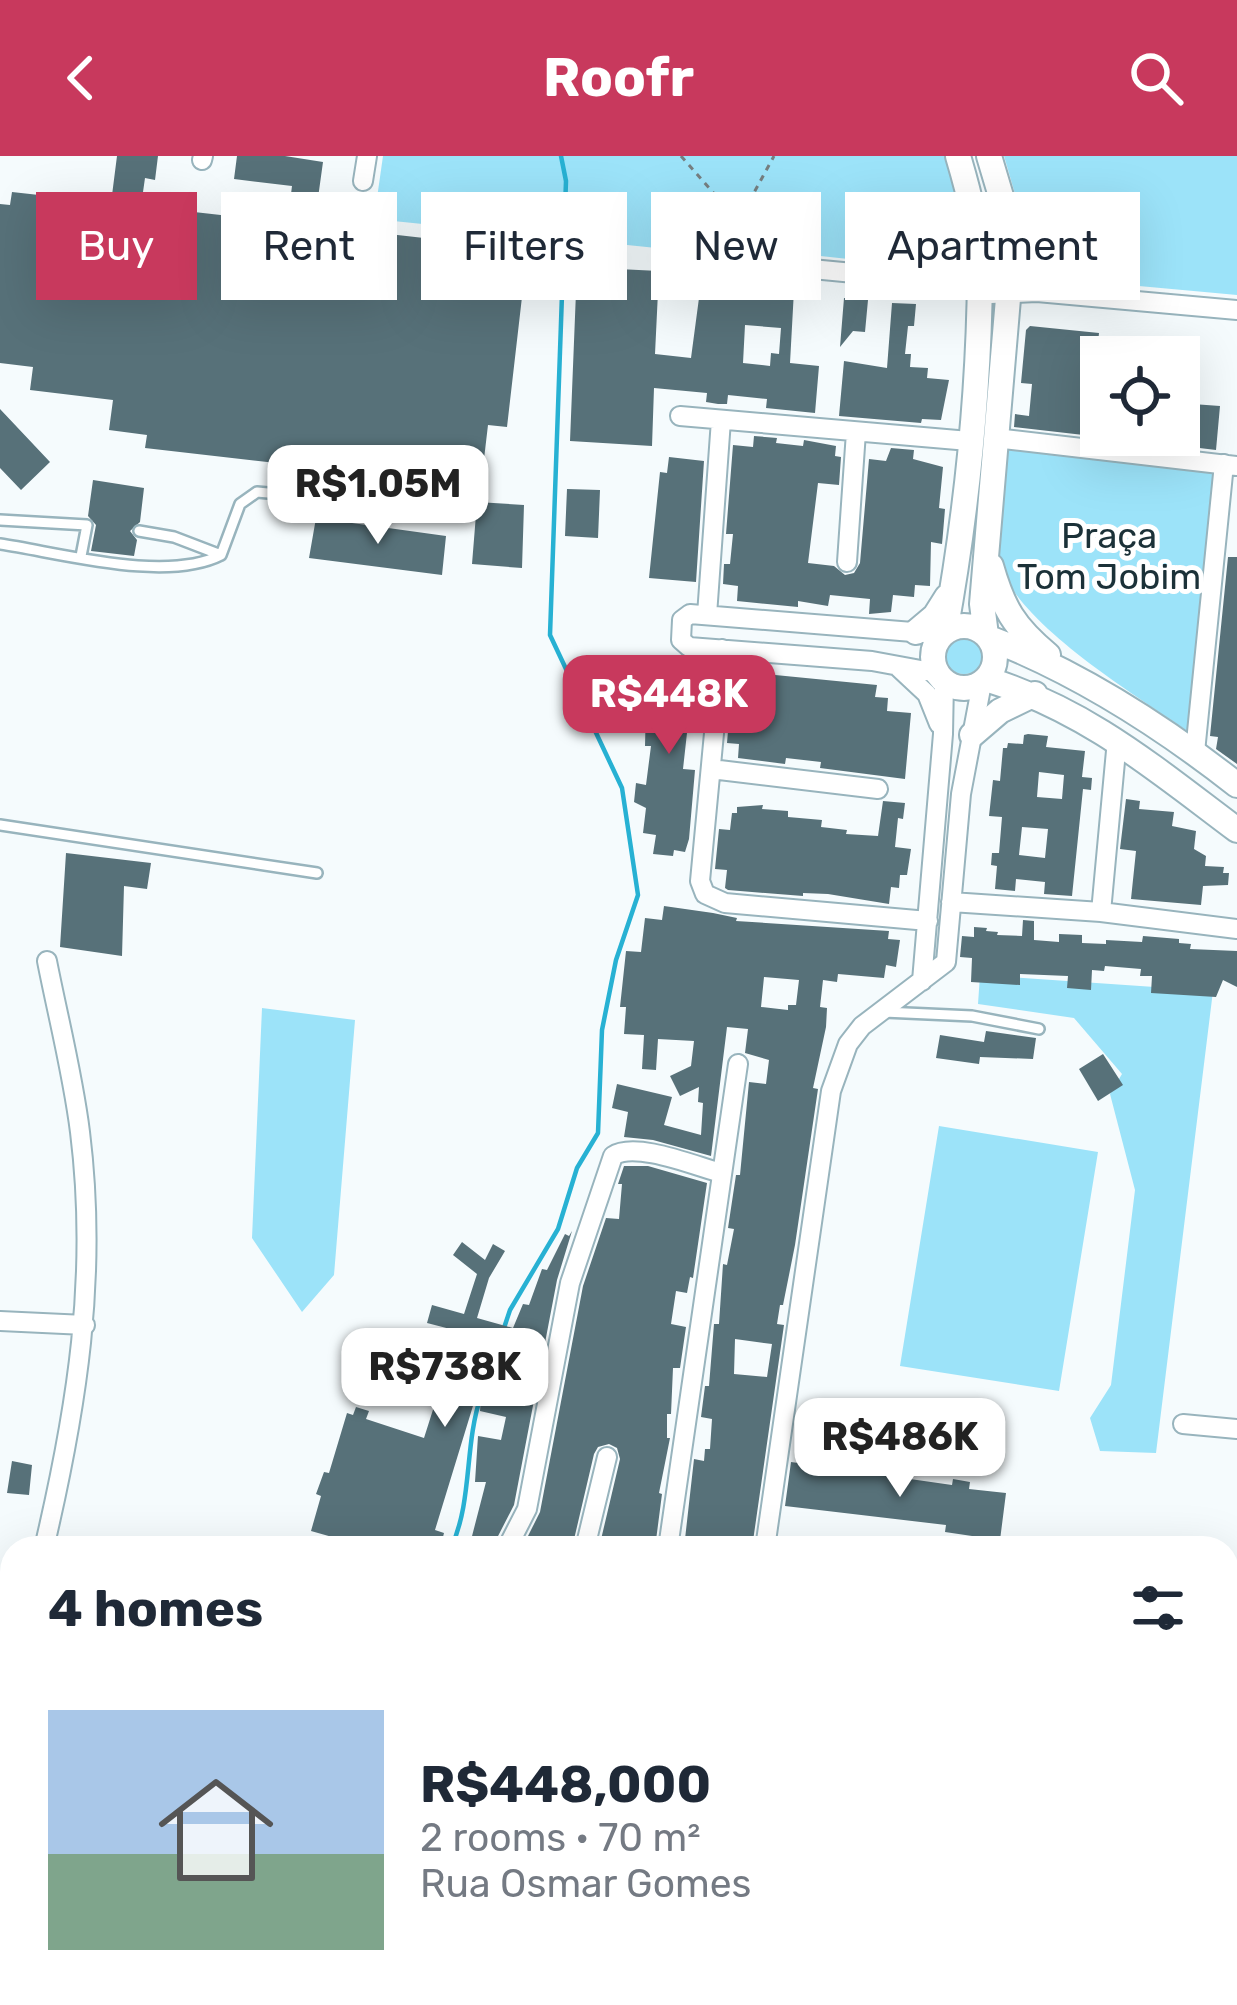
<!DOCTYPE html>
<meta charset="utf-8">
<style>
body{margin:0;font-family:Rubik,sans-serif;background:#f2f2f3;color:#1f2937;height:100vh;display:flex;flex-direction:column;font-size:45px;white-space:nowrap}
*{box-sizing:border-box;margin:0}
p{font-size:39px;color:#747a83}
.icon{flex:none;width:66px;height:66px;fill:none;stroke:currentColor;stroke-width:2;stroke-linecap:round;stroke-linejoin:round}
.map{position:relative;flex:1;overflow:hidden}
.drawer{position:absolute;left:0px;top:1380px;width:1239px;height:471px;display:flex;flex-direction:column;background:#fff;border-radius:36px 36px 0 0;box-shadow:0 12px 48px #0002}
.drawer>*{flex:none}
.banner{position:absolute;left:36px;top:36px;width:1167px;height:108px;display:flex;gap:24px}
.buttons{position:absolute;left:1080px;top:180px;display:grid;gap:24px}
.buttons a{display:grid;place-items:center;width:120px;height:120px;border-radius:0px;background:#fff;box-shadow:0 12px 48px #0002;font-size:60px}
.price{position:absolute;translate:-50% -102px;padding:0 27px;border-radius:24px;background:#fff;color:#222;font-size:39px;line-height:78px;filter:drop-shadow(0 3px 6px #0008)}
.price::after{content:'';position:absolute;left:50%;top:72px;width:36px;height:27px;margin-left:-18px;background:inherit;clip-path:polygon(0 0,100% 0,50% 100%)}
.price.current{background:#c8395d;color:#fff}
ul{padding:0;list-style:none}
li{display:flex;align-items:center;gap:36px;height:300px;padding:0 48px}
li span{display:grid;place-items:center;flex:none;width:336px;height:240px;border-radius:0px;color:#555}
li>.icon{margin-inline-start:auto}
span .icon{width:144px;height:144px;fill:#fffc;stroke-width:1}
li b{font-size:51px}
h2{display:flex;justify-content:space-between;align-items:center;height:144px;padding:0 48px;font-size:51px}
.tag{padding:0 42px;border-radius:0px;background:#fff;box-shadow:0 12px 48px #0002;font-size:42px;line-height:108px}
.tag.current{background:#c8395d;color:#fff}
header{display:flex;justify-content:space-between;align-items:center;height:156px;padding:0 48px;background:#c8395d;color:#fff;font-size:54px;font-weight:700}
.map>svg:first-child{display:block}
.green{fill:#9ce3f9}
.lines{fill:none;stroke-linecap:round;stroke-linejoin:round}
.stream{stroke:#27b1d3;stroke-width:4.5}
.building{fill:#577179;fill-rule:evenodd}
.service-casing{stroke:#98b4bd;stroke-width:14}
.minor-casing{stroke:#98b4bd;stroke-width:22}
.tertiary-casing{stroke:#98b4bd;stroke-width:28}
.primary-casing{stroke:#0d87a2;stroke-width:34}
.path{stroke:#767f81;stroke-width:3;stroke-dasharray:6 6;stroke-linecap:butt}
.service{stroke:#fff;stroke-width:9}
.minor{stroke:#fff;stroke-width:18}
.tertiary{stroke:#fff;stroke-width:24}
.primary{stroke:#6edcf4;stroke-width:30}
.labels{text-anchor:middle;dominant-baseline:central;stroke-width:10;stroke-linejoin:round;paint-order:stroke}
.park-label{font-size:36px;fill:#1b3138;stroke:#fff}
</style>
<header><svg class="icon" aria-label="back" viewBox="0 0 24 24"><path d="M15 5l-7 7 7 7"/></svg>Roofr<svg class="icon" aria-label="search" viewBox="0 0 24 24"><circle cx="10" cy="10" r="6"/><path d="M15 15l6 6"/></svg></header>
<div class="map">
<svg width="1237" height="1849" viewBox="0 0 1237 1849">
<rect width="100%" height="100%" fill="#f5fbfd"/>
<path class="green" d="M383,0H945L965,71L969,116L737,91L738,79L708,75L705,97L374,63Z
M1004,0H1237V139L1030,120L1026,76Z
M1007,292L1214,317L1189,576C1137,540 1012,465 999,404C994,379 1004,319 1007,292Z
M943 497a21 21 0 1 1 42 0a21 21 0 1 1-42 0Z
M980,819L1213,835L1156,1297L1100,1295L1090,1262L1111,1229L1135,1034L1110,938L1122,918L1074,862L978,848Z
M262,852L355,864L334,1119L302,1156L252,1082Z
M939,970L1098,996L1059,1235L900,1210Z"/>
<g class="lines">
<path class="stream" d="M504,1172L510,1154L558,1073L577,1012L598,977L602,874L616,804L638,739L622,632L550,479L566,25L561,0
M451,1392C473,1344 464,1289 481,1240
M330,1839L332,1849"/>
</g>
<path class="building" d="M117,0H158L155,24L145,22L141,50L513,92L510,113L525,115L507,271L488,269L482,320L436,315L435,325L145,292L147,279L109,274L113,244L30,234L33,211L0,207V48L10,49L12,36L111,47Z
M237,0H285L323,6L318,42L291,38L292,30L234,23Z
M577,111L659,115L655,198L691,202L701,127L711,128L712,116L725,118L724,129L746,134H794L790,207L819,210L815,257L766,252L767,243L728,239L727,248H718L706,246L707,237L654,232L652,290L570,285ZM745,169L781,172L779,198L771,197L770,210L743,207Z
M844,142L868,144L865,176L853,175L840,191Z
M892,147L916,148L914,170H908L905,198H911L910,211L928,212L927,222L949,224L941,264L922,263L921,267L839,260L844,205L887,212Z
M1030,170L1099,177L1093,237L1101,238V281L1014,271L1015,258L1029,260L1032,228L1021,227L1026,174Z
M1179,247L1220,250L1216,294L1125,283L1126,279H1179Z
M0,253L50,306L21,334L0,312Z
M754,280L777,282L776,287L803,290L804,284L836,290L835,300L841,301L839,329L818,327L808,407L834,410L845,419L854,417L860,407L869,303L886,305L891,292L914,294L913,303L943,311L939,352L945,353L943,377L942,388L931,386L930,430L915,429L914,441L893,439L891,456L869,458L870,443L830,439L828,450L798,445V451L737,445L738,430L723,428L724,408H730L733,378H726L733,289L753,291Z
M669,301L704,305L696,426L649,422L660,316L667,317Z
M93,324L144,332L140,366L130,375L137,384L134,400L91,395L96,369L88,360Z
M567,333L600,334L598,382L565,380Z
M477,346L524,349L522,412L472,408Z
M316,362L446,380L442,419L309,402Z
M1228,401H1237V608L1216,593L1218,581L1210,580Z
M647,506L704,521L700,560L689,559L683,613L695,614L689,683L685,696L674,694L673,700L653,698L656,679L643,677L646,652L634,646L636,627L646,629L651,590H645Z
M765,518L877,529L875,541L888,542L887,555L911,557L905,623L820,612L821,606L786,602L785,608L738,602L739,588L727,587L731,539L743,540L746,522L765,524Z
M1028,578L1048,580L1046,591L1085,595L1082,621L1092,622L1091,634L1083,633L1072,740L1044,738L1045,726L1016,723L1015,735L995,733L997,710L991,709L992,697H999L1002,661L989,660L993,624L1000,625L1003,592H1007L1008,587L1023,588L1024,579ZM1039,616L1064,619L1062,643L1037,641ZM1022,671L1048,673L1045,702L1019,699Z
M1126,643L1140,645L1139,653L1174,656L1172,670L1196,675L1194,693L1206,700L1205,710L1224,711L1223,717H1229L1228,729L1203,730L1201,749L1131,743L1136,695L1120,693Z
M883,645L905,647L903,663L898,662L895,691L911,693L907,719H900L899,732L891,731L889,748L828,738L803,737V740L728,734L725,732L727,714L715,713L719,673L730,674L732,657H737V651L763,649L762,653L788,655V661L822,664L821,671L847,674L846,678L878,680Z
M66,697L151,707L147,733L124,730L122,800L60,791Z
M664,750L713,757L737,762L736,765L889,775L888,783L900,784L896,811L886,809L884,822L838,818L837,826L823,824L820,851L827,852L826,871L813,932L818,933L795,1089L783,1149H780L777,1168L784,1169L752,1392H684L694,1303L704,1305L705,1293H710L712,1263L701,1261L705,1230H709L714,1168H719L723,1108L727,1109L734,1073L728,1072L736,1019H740L749,926L766,928L769,904L745,897L748,873L727,871L711,1000L653,984L624,981L628,956L612,952L617,928L672,941L664,969L701,979L703,947L698,946L699,931L680,940L670,920L691,910L694,885L658,883L656,914L642,913L644,879L624,878L626,851H620L626,795L641,796L645,762L662,764ZM764,821L799,824L796,849H788V854L761,851ZM735,1183L772,1188L767,1221L734,1218Z
M1023,764L1034,765V784L1059,786V778L1082,779V787L1106,788V784L1142,786L1143,780L1179,783V787L1191,788L1190,793L1237,795V831L1223,824L1216,841L1151,837L1152,820H1140L1141,813L1105,810L1104,815L1092,814L1091,834L1067,832L1068,820L1020,818V829L971,826L972,802L960,801L962,780L974,781V771L987,772L986,775L998,776L997,779L1022,780Z
M986,875L1036,882L1033,903L980,901L979,908L936,902L940,879L984,886Z
M1103,898L1123,929L1098,945L1079,913Z
M624,1010H648L707,1027L693,1122L690,1121L687,1137L676,1135L671,1168L686,1171L680,1212H673L671,1258H667V1282H670L659,1337L662,1338L655,1392H599L620,1303L617,1292L609,1288L598,1291L594,1298L572,1392H540L526,1384L540,1356L583,1130L606,1062L619,1063L622,1028H618Z
M572,1075L557,1124L514,1349L496,1384H471L486,1326H475L478,1280L501,1284L506,1261L480,1255L481,1241L476,1240L435,1374L444,1377L443,1381L467,1385L466,1392H371L311,1375L321,1340L316,1338L324,1316L329,1317L347,1257L353,1259L356,1251L369,1255L366,1263L424,1282L458,1175L427,1167L432,1149L464,1158L477,1118L453,1099L462,1086L485,1104L493,1088L505,1095L489,1122L477,1162L513,1172L523,1148L529,1149L542,1113L547,1114L565,1078L569,1080Z
M12,1305L32,1309L29,1339L7,1337Z
M791,1306L952,1329L953,1323L970,1326L969,1333L1006,1337L999,1392H971L972,1380L945,1376L946,1369L785,1350Z"/>
<g class="lines">
<defs>
<path id="service" d="M0,364L87,369L81,400
M139,375L174,381L221,399
M0,388C61,397 166,427 221,399L240,348L257,336L412,350
M0,669L317,717
M884,856L972,860L1039,873
M238,1840L255,1847
M186,1849L191,1839"/>
<path id="minor" d="M202,4L203,0
M363,25L367,0
M718,104L979,129L991,138L1037,136L1237,154
M680,260L969,285
M995,282L1237,310
M847,406L856,276
M707,459L721,264
M925,477L690,458L682,464L681,484L689,491L872,505L937,517
M722,493L700,725L705,738L725,747L928,765
M897,510L927,538L939,568
M1195,596L1224,308
M711,613L878,633
M951,746L1101,756L1237,773
M1101,756L1117,584
M922,825L943,578L944,525
M0,1165L85,1169
M1183,1268L1237,1273
M44,1392C77,1252 98,1120 80,976C73,919 58,861 47,805
M507,1392L527,1353L570,1127L613,1000C635,985 695,1010 721,1017
M585,1392L607,1301
M668,1392L738,908
M765,1392L831,935L848,888L862,870L946,806L961,638L982,527
M0,1579L12,1530
M415,1849V1839
M491,1849L493,1839
M612,1849L613,1839
M700,1849L701,1839"/>
<path id="tertiary" d="M991,410C1003,452 1014,471 1048,499
M933 501a31 31 0 1 1 62 0a31 31 0 1 1-62 0Z
M916,476L935,460L947,441
M945,476C966,360 979,236 980,118C980,79 969,37 958,0
M986,479L982,448L1010,119L1006,57L989,0
M989,482C1077,516 1163,571 1237,629
M986,523C1087,554 1154,612 1237,674
M972,579L1000,555L1035,538"/>
<path id="primary" d="M0,1839L24,1849"/>
</defs>
<use href="#service" class="service-casing"/>
<use href="#minor" class="minor-casing"/>
<use href="#tertiary" class="tertiary-casing"/>
<use href="#primary" class="primary-casing"/>
<path class="path" d="M681,0L717,41L745,48
M726,88L774,0"/>
<use href="#service" class="service"/>
<use href="#minor" class="minor"/>
<use href="#tertiary" class="tertiary"/>
<use href="#primary" class="primary"/>
</g>
<g class="labels">
<g class="park-label">
<text x="1109" y="379">Praça<tspan x="1109" dy="41">Tom Jobim</tspan></text>
</g>
</g>
</svg>
<div class="buttons">
<a><svg class="icon" aria-label="locate" viewBox="0 0 24 24"><circle cx="12" cy="12" r="6"/><path d="M12 2v4M12 18v4M2 12h4M18 12h4"/></svg></a>
</div>
<b class="price" style="left:378px;top:391px">R$1.05M</b>
<b class="price current" style="left:669px;top:601px">R$448K</b>
<b class="price" style="left:445px;top:1274px">R$738K</b>
<b class="price" style="left:900px;top:1344px">R$486K</b>
<div class="banner">
<a class="tag current">Buy</a>
<a class="tag">Rent</a>
<a class="tag">Filters</a>
<a class="tag">New</a>
<a class="tag">Apartment</a>
</div>
<section class="drawer">
<h2>4 homes<svg class="icon" aria-label="filters" viewBox="0 0 24 24"><path d="M4 7h16M4 17h16"/><circle cx="9" cy="7" r="2"/><circle cx="15" cy="17" r="2"/></svg></h2>
<ul>
<li><span style="background:linear-gradient(#a9c7e8 60%,#7fa58c 0)"><svg class="icon" aria-label="home" viewBox="0 0 24 24"><path d="M3 11l9-7 9 7M6 9v11h12V9"/></svg></span><div><b>R$448,000</b><p>2 rooms · 70 m²</p><p>Rua Osmar Gomes</p></div></li>
</ul>
</section>
</div>
